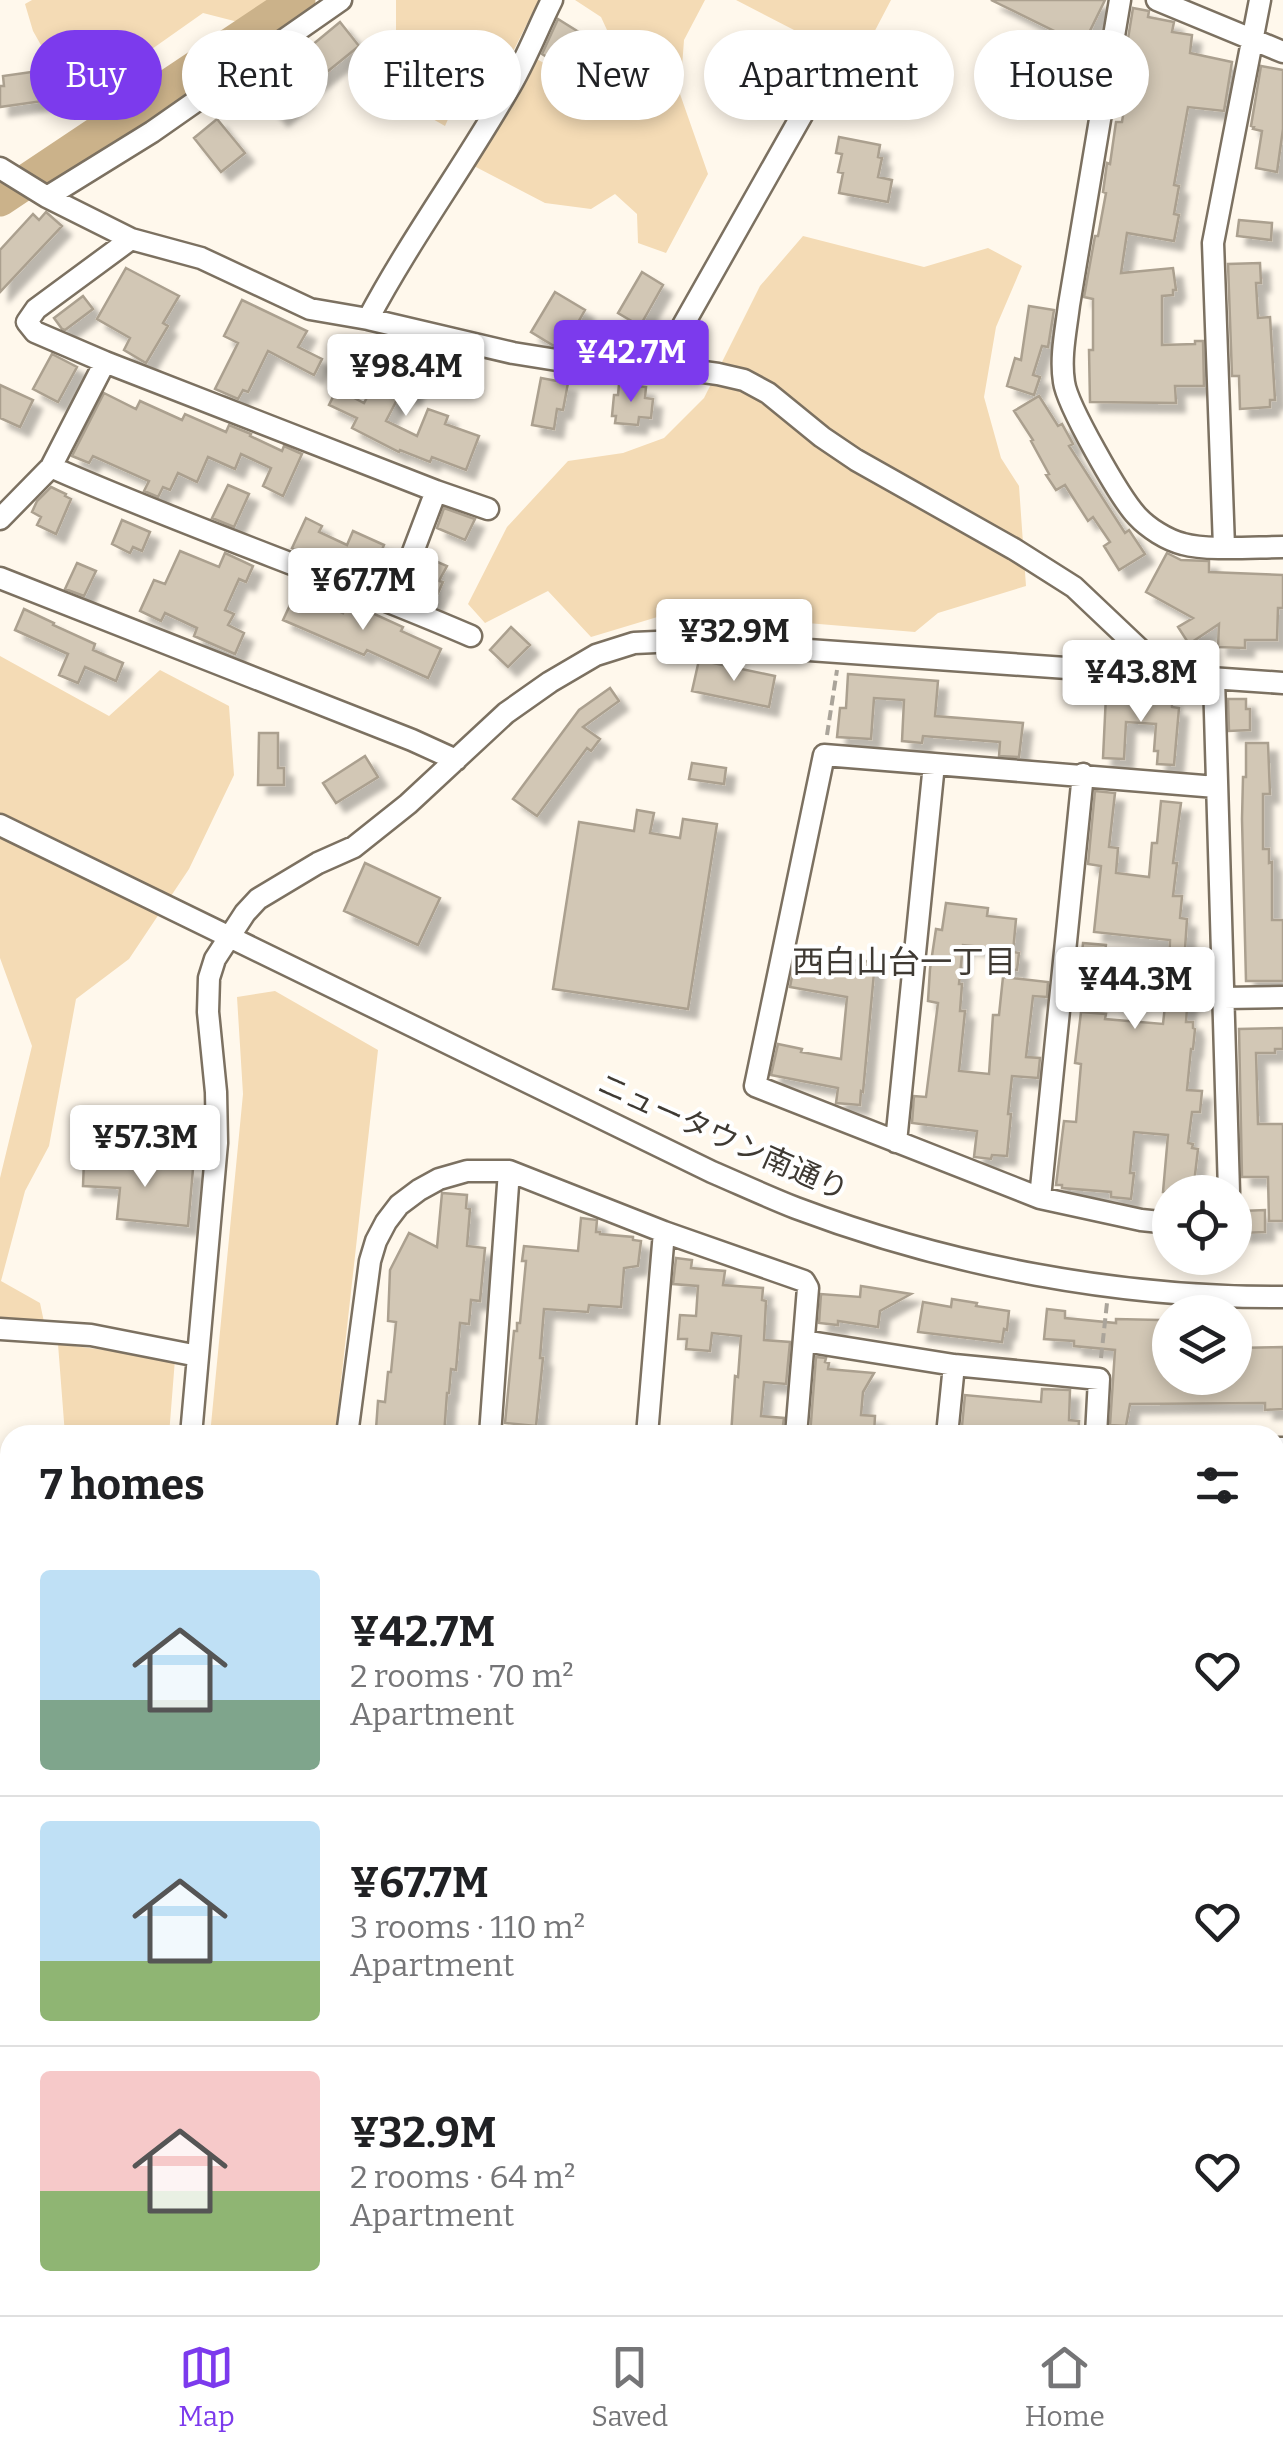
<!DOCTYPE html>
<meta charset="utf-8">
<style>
body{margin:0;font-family:Bitter,"Noto Sans JP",serif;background:#f6f6f6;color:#202124;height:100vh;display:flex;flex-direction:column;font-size:38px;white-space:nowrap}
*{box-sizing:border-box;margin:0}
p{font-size:32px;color:#757577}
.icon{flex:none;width:55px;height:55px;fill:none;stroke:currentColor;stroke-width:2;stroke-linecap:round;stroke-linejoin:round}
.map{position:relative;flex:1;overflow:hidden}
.panel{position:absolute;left:0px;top:1425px;width:1285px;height:890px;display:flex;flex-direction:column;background:#fff;border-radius:30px 30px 0 0;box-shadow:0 5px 15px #0003}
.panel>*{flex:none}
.guide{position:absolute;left:30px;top:30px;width:1225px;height:90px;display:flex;gap:20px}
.controls{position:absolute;left:1152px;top:1175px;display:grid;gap:20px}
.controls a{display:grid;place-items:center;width:100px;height:100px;border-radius:50%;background:#fff;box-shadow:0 5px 15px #0003;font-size:50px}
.price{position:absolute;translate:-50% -85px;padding:0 22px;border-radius:10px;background:#fff;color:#222;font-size:32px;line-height:65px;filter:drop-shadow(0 2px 5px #0008)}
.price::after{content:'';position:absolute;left:50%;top:60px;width:30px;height:22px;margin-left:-15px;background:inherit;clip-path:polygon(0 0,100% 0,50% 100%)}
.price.active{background:#7c3aed;color:#fff}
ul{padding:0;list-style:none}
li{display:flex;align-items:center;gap:30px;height:250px;padding:0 40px}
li+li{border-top:2px solid #e0e0e0}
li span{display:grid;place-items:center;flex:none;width:280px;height:200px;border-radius:10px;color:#555}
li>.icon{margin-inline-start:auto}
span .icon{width:120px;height:120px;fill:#fffc;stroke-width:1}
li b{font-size:42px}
h2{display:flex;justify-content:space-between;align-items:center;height:120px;padding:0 40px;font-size:42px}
.pill{padding:0 35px;border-radius:45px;background:#fff;box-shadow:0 5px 15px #0003;font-size:35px;line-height:90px}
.pill.active{background:#7c3aed;color:#fff}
.dock{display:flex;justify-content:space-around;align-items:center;height:140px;border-top:2px solid #e0e0e0;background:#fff;font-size:28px;color:#757577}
.dock a{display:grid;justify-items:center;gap:5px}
.dock .active{color:#7c3aed}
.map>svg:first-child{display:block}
.green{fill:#f4dbb5}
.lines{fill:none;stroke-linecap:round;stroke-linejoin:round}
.river{stroke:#cbb28a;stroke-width:35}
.building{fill:#d2c7b5;stroke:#aba08f;stroke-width:2.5;filter:url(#shadow)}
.minor-casing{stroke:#7c7161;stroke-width:25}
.path{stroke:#aaa49a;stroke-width:4;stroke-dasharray:10 5;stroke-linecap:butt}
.minor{stroke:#fff;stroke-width:20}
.labels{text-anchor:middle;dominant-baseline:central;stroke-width:8;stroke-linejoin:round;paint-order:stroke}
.street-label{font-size:30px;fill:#3f3a33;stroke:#fff}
.neighbourhood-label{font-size:32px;fill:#3f3a33;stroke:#fff}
</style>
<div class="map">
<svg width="1283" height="2315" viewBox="0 0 1283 2315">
<defs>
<filter id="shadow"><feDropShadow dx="9" dy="9" stdDeviation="2.5" flood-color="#0004"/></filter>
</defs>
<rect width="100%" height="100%" fill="#fff8ec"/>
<path class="green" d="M32,0H276L242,23L203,13L91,92L72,100L33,31L25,4Z
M396,0H539L489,99H457L445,126L424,114L401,66L396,41Z
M575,0H705L684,40L680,94L708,174L666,253L638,243L637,214L615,194L591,209L545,203L472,165L535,58L588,88L613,43L601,17Z
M736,0H891L858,63Z
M803,236L924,267L988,248L1022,266L996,327L984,397L1001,458L1019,486L1026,586L938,613L915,632L674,612L591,637L548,591L485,623L468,604L507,527L568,461L623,453L664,438L704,398L760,286Z
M0,656L109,716L160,670L229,706L234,775L189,869L129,959L76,999L49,1146L25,1191L1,1281L40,1303L44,1322L0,1318V1178L32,1046L0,958Z
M275,991L378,1050L335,1435H210L243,1094L237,997Z
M58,1344L175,1359L169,1435H65Z
M10,1561V1690L0,1698V1569Z
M1283,1793V2315H588L550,2305H1275V1798Z
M10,2162V2305H364L362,2315H0V2182Z"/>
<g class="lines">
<path class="river" d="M0,199L298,0
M1275,1962L1283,1954
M681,2315L712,2305"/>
</g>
<path class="building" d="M991,0H1105L1083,45Z
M1133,8L1149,11L1148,17L1174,22L1172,32L1192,35L1190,53L1232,62L1224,111L1188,107L1174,185L1179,186L1174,214L1179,215L1174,241L1127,233L1121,273L1173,268L1176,290H1173V295L1162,296V345L1195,344V341H1203L1204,386H1175L1176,403L1090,402L1089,350H1093V299L1084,297L1095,236H1098L1106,193L1103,192L1107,163L1110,164L1116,122H1122L1132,58L1125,57Z
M558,19L601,46L581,78L542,54Z
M340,22L359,46L301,93L304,97L279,117L260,94L297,64L294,60Z
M1063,57L1077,65L1074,71L1078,72L1064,96L1047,86Z
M1261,66L1283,70V129L1277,172L1256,168L1262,131L1253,129L1254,127L1251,126Z
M53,69L57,99L0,107V86H4L3,76Z
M217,119L245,153L221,172L194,138Z
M839,137L880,145L878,157L882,158L878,177L892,180L888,202L839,193L843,173L838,172L842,154L836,153Z
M46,212L62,226L0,292V250L33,214L39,220Z
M1239,220L1272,223L1271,240L1237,236Z
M1260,263L1261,283H1256L1258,318L1270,317L1275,400H1270V407L1240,409L1239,376H1232L1228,264Z
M126,268L179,296L163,323L168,326L146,363L124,350L130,338L97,319Z
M642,272L663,285L640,326L618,313Z
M555,292L585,310L572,333L564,328L554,346L531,332Z
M83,296L93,309L65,330L62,329L54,318Z
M242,300L307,331L298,347L322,359L314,375L268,351L248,392L243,390L238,399L215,389L238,343L224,336Z
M1029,306L1054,310L1048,347L1042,346L1033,375L1040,377L1034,395L1007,386L1015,358L1021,360Z
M394,346L410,353L403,370L419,376L412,396L401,392L386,421L417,436L428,409L448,416L445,424L479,436L466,470L432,457L430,462L400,450L399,452L352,428L357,418L329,405L337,389L364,403L371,390L375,392Z
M52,354L77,367L58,402L33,389Z
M541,378L568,383L563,410L557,409L554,429L532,425Z
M619,384L646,387L645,398L653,399L651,418L639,417L638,425L615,423L616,416H612L614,395H618Z
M0,385L33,400L20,427L0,418Z
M104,393L136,409L140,401L182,420L185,414L226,432L229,425L251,434L250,436L282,451L284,446L302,454L283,496L263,486L271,468L241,454L235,469L208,457L197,482L178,473L170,490L163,487L158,497L144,491L149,481L93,456L89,463L72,456Z
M1039,396L1058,426L1062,424L1073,444L1069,446L1125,533L1129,530L1145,554L1119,570L1104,546L1110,542L1093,517L1088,521L1065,485L1056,490L1046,475L1049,474L1031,441L1033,440L1014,411Z
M228,485L249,494L234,527L212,518Z
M51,487L66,494L65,496L71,499L56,534L37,525L41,517L32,512L37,501Z
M444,508L475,519L465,540L437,528Z
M306,518L322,526L319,532L347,545L353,531L384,545L374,569L366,565L361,575L314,554L313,557L292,548Z
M122,520L150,532L142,551L133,547L130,553L112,544Z
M180,551L219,567L225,553L253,566L246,582L239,579L225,610L234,614L228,625L244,633L235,654L194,636L197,628L165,613L161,621L140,611L154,580L165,584Z
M1167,553L1181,560L1209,561V572L1283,575V608H1278L1277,640H1245V648L1218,647L1219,624L1189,644L1178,627L1193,618L1146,592Z
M426,557L447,566L439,581L443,582L433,604L417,596L421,588L417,586L419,580H417Z
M77,563L96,571L84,596L65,589Z
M296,592L343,613L348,602L403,627L401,631L441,649L428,678L367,650L364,655L283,620Z
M24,609L54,623L53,625L95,644L93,650L123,663L116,681L85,667L78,683L59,675L68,654L15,630Z
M511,627L530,645L508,667L490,650Z
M699,660L775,676L769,707L692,691Z
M848,674L938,681L935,716L1023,723L1019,757L999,756L1000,742L923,736L922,743L902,741L904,700L874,698L871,739L837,737L840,708H846Z
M610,688L619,701L583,727L600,739L591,751L587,748L537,816L513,799L579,710Z
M1106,695L1172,699V707L1179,708L1174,765L1157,764L1158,751H1154L1156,724L1126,722L1124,759L1103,758Z
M1228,699H1246V709H1250V730L1229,731Z
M259,733H278V768H284V785H258Z
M1246,743H1268L1270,794H1263V849H1269V863L1272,862V920H1283V981H1246L1242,819L1243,777H1246Z
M365,756L378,777L336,803L323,783Z
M692,763L726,768L724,784L689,779Z
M1095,791L1115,793L1109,847L1118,848L1116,873L1149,877L1152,843H1157L1161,801L1181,803L1173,863H1177L1173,896H1182L1180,918L1187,919L1185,949H1187L1186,955H1191L1186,1022H1193V1028L1195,1029L1193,1049H1191L1187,1090L1202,1091L1200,1112H1192L1188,1143L1193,1144L1192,1148L1198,1149L1193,1192H1163L1168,1135L1134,1132L1130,1173H1134L1131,1199L1111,1197V1192L1062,1188V1185H1056L1064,1121L1076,1122L1081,1064L1075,1063L1081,1012L1106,1014L1105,1019L1163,1024L1169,969L1170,940L1094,932L1101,866L1088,864Z
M637,810L654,813L650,833L680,838L683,819L717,824L688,1009L553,989L579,822L634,831Z
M365,863L440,898L418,945L344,911Z
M946,903L988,908L987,916L1016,919L1013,952L1019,953L1017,970L997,968L998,957L993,956L994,948L963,945L959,984H962L960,1011H965L959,1071L989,1074L993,1015H999L1003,977L1048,982L1047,997L1033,996L1026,1057L1040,1058L1038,1078L1012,1076L1008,1114H1011L1007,1156L992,1155L991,1159L974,1157L977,1131L912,1123L914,1096L926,1097L938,1003L928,1001L930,969L936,929L942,930Z
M1083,943L1106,945L1104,961L1100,960L1095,1007L1077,1005Z
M854,960L875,962L863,1092L861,1091L860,1105L836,1103L838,1088L771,1075L778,1044L802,1049L801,1052L841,1059L847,997L790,987L794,966L849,976L850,964H853Z
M1283,1028V1049H1275V1053H1256L1258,1124H1283V1221H1269L1268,1177H1242L1239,1029Z
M84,1160L193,1169L188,1226L117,1219L120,1188L83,1186Z
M442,1193L467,1195L466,1208L470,1209L467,1246L485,1248L480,1301L471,1300L469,1324L460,1323L456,1370L451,1369L449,1393H447L444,1435L376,1429L378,1401L385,1402L388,1372H391L396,1322L388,1321L390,1270L409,1233L437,1247Z
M1265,1210V1232L1241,1233V1211Z
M581,1218L597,1220L596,1232H600V1234L633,1237V1240L641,1241L638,1266L624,1268L621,1307L589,1305L588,1312L544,1309L540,1358H543L536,1426L505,1423L514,1331H517V1323H520L526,1261H522L524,1246L578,1251Z
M676,1258L692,1260L691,1268L725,1271L723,1285L763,1288L762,1300L766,1301L764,1340L790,1342L786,1384L764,1382L761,1416L784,1418L782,1433L751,1430V1435H731L735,1376L738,1377L741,1336L712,1333L710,1351L686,1349L687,1339H678L680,1315L696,1316L698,1286L673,1284Z
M861,1286L911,1294L880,1311L878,1327L838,1321V1325L819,1323L821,1294L860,1297Z
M952,1299L977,1303L976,1306L1009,1311L1007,1330L1004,1329L1002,1342L918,1332L923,1302L951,1307Z
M1047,1309L1065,1311V1318L1116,1323V1319L1160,1320L1161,1338H1170V1380H1235V1348L1283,1347V1409L1265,1410V1403L1130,1404L1126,1426L1110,1425L1115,1350L1074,1346V1341L1044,1339Z
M816,1357L826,1358L825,1362L829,1363L828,1369L874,1373L863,1392L861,1415L875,1416L874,1435H810Z
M1042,1389L1070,1390L1069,1420L1079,1421L1078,1435H977L978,1427L962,1426L965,1395L1041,1402Z"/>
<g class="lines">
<defs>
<path id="minor" d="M1120,0L1069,305C1066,330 1060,357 1064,382C1067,405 1120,498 1137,516C1148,528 1167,540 1183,544C1208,551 1256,547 1283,547
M1157,0L1283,52
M0,168L47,197L131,239L201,258L310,309L368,319L513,353L563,361L660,366L718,374L744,380L768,393L822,437L856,460L1014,549L1074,587L1168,676
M47,197L152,132L341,0
M131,239L36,309L27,322L35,332L105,362L436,491L488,509
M368,319C410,240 463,168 508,90C525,62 537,30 552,0
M660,366L815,92
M51,467C189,528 332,576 471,636
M0,519L51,467L105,362
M1224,547L1213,243L1260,0
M0,578L412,740L456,760
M394,602L436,491
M1214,679L1229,1192
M0,825L712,1172C740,1184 768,1197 796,1208C950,1266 1119,1298 1283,1297
M1224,998L1283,997
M896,1142L934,764
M1040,1198L1083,774
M1170,1223L1141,1220L1040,1198L755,1086L824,755L1216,787
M0,1329L91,1335L198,1356
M804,1341L954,1365L1099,1379L1096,1435
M191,1435L217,1143L216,1092L208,1012L209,978L215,959L245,913L258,899L318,863L354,847L408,804L506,713L550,682L596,655L634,643L678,641L1283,683
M347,1435L370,1261L376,1241L386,1222L399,1205L419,1190L439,1179L467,1171H509L664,1232L804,1281L808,1288L796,1435
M490,1435L509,1171
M647,1435L664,1232
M947,1435L954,1365
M1275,1448H1283
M1275,1759L1283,1755
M0,2137L10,2117"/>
</defs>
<use href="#minor" class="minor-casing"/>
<path class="path" d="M827,735L837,670
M1101,1358L1107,1303"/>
<use href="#minor" class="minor"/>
</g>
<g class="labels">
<g class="street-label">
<text transform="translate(723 1137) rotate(24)">ニュータウン南通り</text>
</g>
<g class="neighbourhood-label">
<text x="904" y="962">西白山台一丁目</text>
</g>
</g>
</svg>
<div class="controls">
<a><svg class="icon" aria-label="locate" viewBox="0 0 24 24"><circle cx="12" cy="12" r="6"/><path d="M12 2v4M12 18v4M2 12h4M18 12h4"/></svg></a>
<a><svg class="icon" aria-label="layers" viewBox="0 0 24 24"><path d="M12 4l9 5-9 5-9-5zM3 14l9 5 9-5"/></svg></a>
</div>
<b class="price active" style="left:631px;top:405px">¥42.7M</b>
<b class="price" style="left:406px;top:419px">¥98.4M</b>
<b class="price" style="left:363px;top:633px">¥67.7M</b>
<b class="price" style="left:734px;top:684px">¥32.9M</b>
<b class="price" style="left:1141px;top:725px">¥43.8M</b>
<b class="price" style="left:1135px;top:1032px">¥44.3M</b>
<b class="price" style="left:145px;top:1190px">¥57.3M</b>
<div class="guide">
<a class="pill active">Buy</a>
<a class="pill">Rent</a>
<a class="pill">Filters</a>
<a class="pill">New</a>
<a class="pill">Apartment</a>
<a class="pill">House</a>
</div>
<section class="panel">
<h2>7 homes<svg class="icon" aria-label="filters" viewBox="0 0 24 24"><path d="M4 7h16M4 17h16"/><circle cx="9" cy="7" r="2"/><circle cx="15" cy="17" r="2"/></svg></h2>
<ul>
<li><span style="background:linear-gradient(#bfe0f5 65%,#7fa58c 0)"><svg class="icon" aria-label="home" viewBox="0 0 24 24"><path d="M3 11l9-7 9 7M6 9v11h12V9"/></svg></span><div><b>¥42.7M</b><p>2 rooms · 70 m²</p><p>Apartment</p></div><svg class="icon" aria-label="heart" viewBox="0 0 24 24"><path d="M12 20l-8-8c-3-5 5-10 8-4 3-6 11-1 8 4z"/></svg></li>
<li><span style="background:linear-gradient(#bfe0f5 70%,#8fb573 0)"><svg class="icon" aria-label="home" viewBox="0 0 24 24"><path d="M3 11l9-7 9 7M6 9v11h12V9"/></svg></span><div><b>¥67.7M</b><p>3 rooms · 110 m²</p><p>Apartment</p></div><svg class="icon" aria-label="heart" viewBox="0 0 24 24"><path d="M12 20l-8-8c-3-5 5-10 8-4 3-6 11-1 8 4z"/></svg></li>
<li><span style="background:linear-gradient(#f6c9c9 60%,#8fb573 0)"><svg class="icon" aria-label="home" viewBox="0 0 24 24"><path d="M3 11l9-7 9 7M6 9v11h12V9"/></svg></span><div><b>¥32.9M</b><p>2 rooms · 64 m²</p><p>Apartment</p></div><svg class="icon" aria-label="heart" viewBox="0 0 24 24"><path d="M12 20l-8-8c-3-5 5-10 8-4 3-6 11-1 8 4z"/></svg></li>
</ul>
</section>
</div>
<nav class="dock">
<a class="active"><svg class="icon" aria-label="map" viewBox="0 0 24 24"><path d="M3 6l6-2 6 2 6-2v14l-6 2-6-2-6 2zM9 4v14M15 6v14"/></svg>Map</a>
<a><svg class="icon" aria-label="saved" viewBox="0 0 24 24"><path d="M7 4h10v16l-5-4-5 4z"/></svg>Saved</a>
<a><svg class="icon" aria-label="home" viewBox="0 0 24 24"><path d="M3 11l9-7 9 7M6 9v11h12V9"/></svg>Home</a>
</nav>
